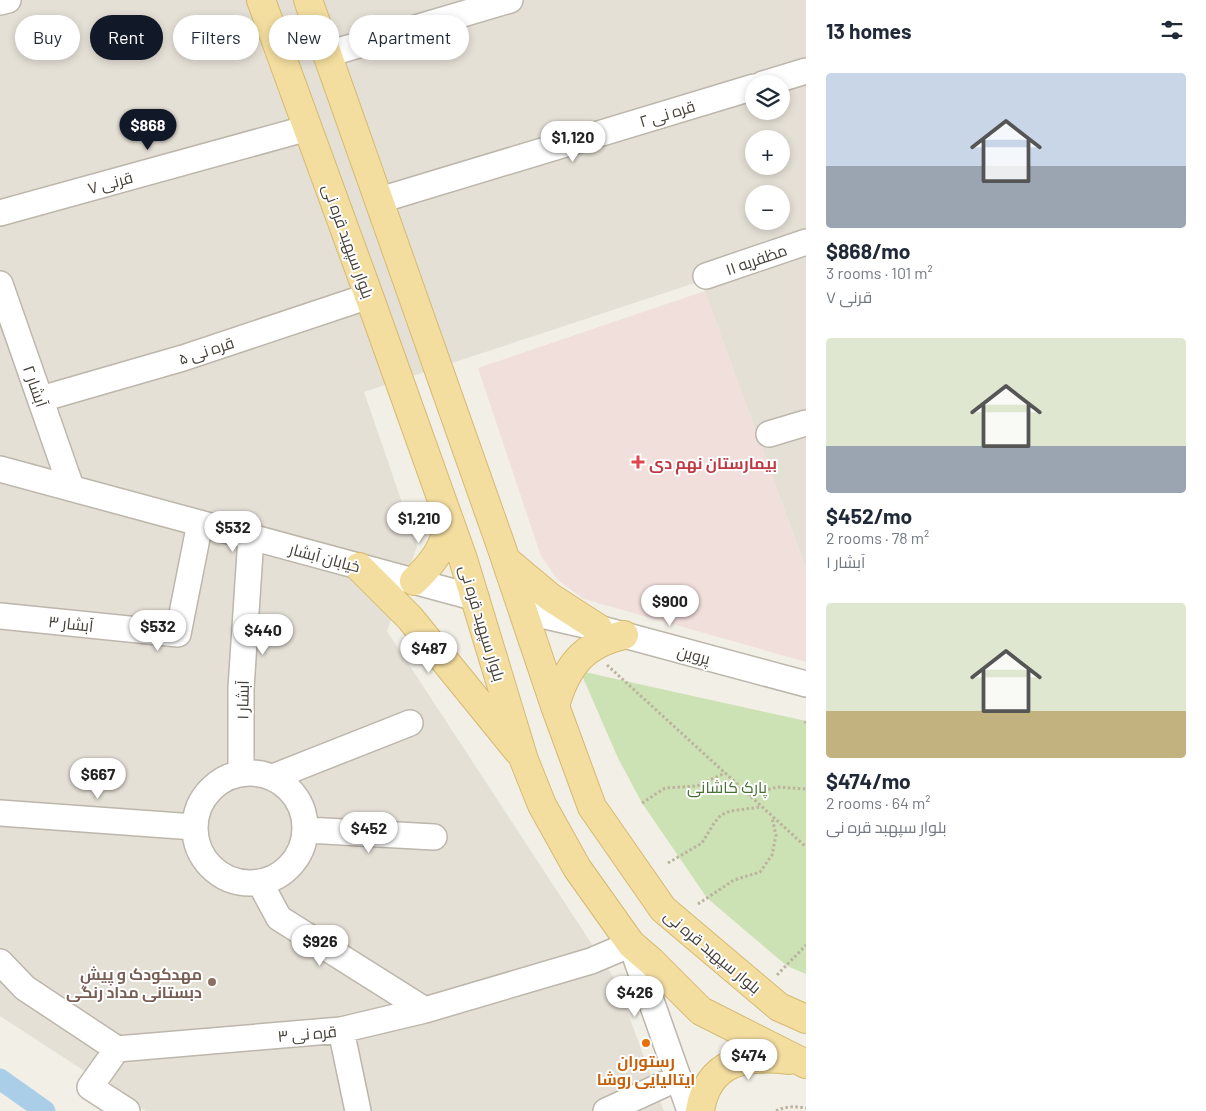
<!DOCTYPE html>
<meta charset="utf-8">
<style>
body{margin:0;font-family:Barlow,Cairo,sans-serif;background:#f2f2f3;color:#1f2937;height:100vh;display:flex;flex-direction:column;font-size:19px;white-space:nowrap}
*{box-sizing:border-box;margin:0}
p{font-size:16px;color:#747a83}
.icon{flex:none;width:28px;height:28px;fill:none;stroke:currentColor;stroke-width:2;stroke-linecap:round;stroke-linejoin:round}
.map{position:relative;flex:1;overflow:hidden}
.panel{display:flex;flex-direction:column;background:#fff;width:400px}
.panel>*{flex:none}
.banner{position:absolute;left:15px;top:15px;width:475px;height:45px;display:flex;gap:10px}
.buttons{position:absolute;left:745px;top:75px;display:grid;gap:10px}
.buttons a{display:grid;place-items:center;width:45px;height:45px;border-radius:50%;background:#fff;box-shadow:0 2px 8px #0003;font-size:25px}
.price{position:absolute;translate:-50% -42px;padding:0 11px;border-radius:18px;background:#fff;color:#222;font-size:16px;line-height:32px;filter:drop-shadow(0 1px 2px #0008)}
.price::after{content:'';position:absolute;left:50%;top:30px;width:15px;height:11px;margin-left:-8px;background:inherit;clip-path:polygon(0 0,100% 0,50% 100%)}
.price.selected{background:#111827;color:#fff}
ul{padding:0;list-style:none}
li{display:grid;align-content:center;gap:10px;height:265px;padding:0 20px}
li span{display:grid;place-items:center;height:155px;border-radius:5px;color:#555}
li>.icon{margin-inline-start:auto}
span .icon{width:90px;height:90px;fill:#fffc;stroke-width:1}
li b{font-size:21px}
h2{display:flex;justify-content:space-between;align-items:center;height:60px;padding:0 20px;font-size:21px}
.tag{padding:0 18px;border-radius:22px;background:#fff;box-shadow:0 2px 8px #0003;font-size:18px;line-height:45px}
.tag.selected{background:#111827;color:#fff}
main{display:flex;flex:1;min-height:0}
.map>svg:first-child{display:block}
.residential{fill:#e5e0d6;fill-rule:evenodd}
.medical{fill:#f1dfdc}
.green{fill:#cce2b4}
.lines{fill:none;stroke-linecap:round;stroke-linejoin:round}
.canal{stroke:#aacde8;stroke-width:21}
.minor-casing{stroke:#bcb6ab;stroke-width:28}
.major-casing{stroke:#d6ba71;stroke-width:30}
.path{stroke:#bcb29e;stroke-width:3;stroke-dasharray:2.5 2.5;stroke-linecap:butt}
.minor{stroke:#fff;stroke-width:25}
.major{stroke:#f3dd9f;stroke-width:28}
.health-dot{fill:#e0444e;stroke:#fff;stroke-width:2}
.education-dot{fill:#8d6e63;stroke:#fff;stroke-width:2}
.food-dot{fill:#e8710a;stroke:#fff;stroke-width:2}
.labels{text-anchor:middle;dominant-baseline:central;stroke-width:4;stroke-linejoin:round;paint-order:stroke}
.street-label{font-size:16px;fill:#443f37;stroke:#fff}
.health-label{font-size:16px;font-weight:bold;fill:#be3a42;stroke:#fff;text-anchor:start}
.park-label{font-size:16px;fill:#476f31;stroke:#fff}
.education-label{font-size:16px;font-weight:bold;fill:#785e54;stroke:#fff;text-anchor:end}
.food-label{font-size:16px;font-weight:bold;fill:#c56008;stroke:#fff}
</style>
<main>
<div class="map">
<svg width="806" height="1111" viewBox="0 0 806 1111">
<rect width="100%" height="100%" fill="#f2efe7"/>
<path class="residential" d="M0,0H806V569L701,281L364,392L417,546L387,631L616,981L664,1111H146L0,1016ZM754,84H781V111H754ZM754,139H781V166H754ZM754,194H781V221H754Z"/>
<path class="medical" d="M705,291L806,569V662L584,599L558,580L541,556L478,368Z"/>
<path class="green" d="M580,671L806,721V974L787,966L707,898L642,803L618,758Z"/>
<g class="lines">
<path class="canal" d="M0,1079L45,1111"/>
<defs>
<path id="minor" d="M0,2L8,0
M328,54L510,0
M763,84L806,71
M380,200L754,87
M0,213L308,128
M706,276L806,242
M0,284L71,487
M41,399L183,358L369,296
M769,434L806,423
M0,469L476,598
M524,611L598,628L806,684
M0,616L178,634L200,523
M195 828a55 55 0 1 1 110 0a55 55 0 1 1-110 0Z
M241,774V688L251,537
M273,777L410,723
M0,813L194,827
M306,830L434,837
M260,883L279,918L425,1010
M0,962L25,988L117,1049L341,1030L425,1010L591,961L631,944L690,1111
M341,1030L358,1111
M117,1049L90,1087L127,1111
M606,1111L678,1078"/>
<path id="major" d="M261,0L369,296L463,559L524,760L542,805L577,868L631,944L652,962L701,1011L806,1064
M308,0L501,546L555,706L592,807L663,909L779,1007L806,1019
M507,561L550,597L598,628
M359,567L410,618L518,751
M414,581C435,561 442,550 450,522
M555,706C566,667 583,644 624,635
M700,1111C708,1060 746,1055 790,1060"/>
</defs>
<use href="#minor" class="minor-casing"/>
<use href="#major" class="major-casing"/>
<path class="path" d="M607,665L806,847
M805,721L806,724
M749,795L777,787L806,789
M642,803L665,788L697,786L725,773
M668,863L702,843L714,823L721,815L730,811L761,807
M698,904L734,880L760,872L772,855L776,835L772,818
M777,975L806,945
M776,1111C786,1106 795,1106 806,1108"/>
<use href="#minor" class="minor"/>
<use href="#major" class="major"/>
</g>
<path class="health-dot" d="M635.5 454.5h5v5h5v5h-5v5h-5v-5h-5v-5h5z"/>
<circle class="education-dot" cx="212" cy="982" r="5"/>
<circle class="food-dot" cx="646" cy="1043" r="5"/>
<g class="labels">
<g class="street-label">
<text transform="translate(667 113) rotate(-17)">قره نی ۲</text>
<text transform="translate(110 182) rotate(-15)">قرنی ۷</text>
<text transform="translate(349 241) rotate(70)">بلوار سپهبد قره نی</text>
<text transform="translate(756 259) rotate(-19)">مظفریه ۱۱</text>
<text transform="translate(206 350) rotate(-18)">قره نی ۵</text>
<text transform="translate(36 386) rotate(71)">آبشار ۲</text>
<text transform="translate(325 557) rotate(15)">خیابان آبشار</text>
<text transform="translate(71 623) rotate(6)">آبشار ۳</text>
<text transform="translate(483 623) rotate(73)">بلوار سپهبد قره نی</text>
<text transform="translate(694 654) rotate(15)">پروین</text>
<text transform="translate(242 700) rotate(-89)">آبشار ۱</text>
<text transform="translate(713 951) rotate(40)">بلوار سپهبد قره نی</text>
<text transform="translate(307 1033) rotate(-5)">قره نی ۳</text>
</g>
<g class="health-label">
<text x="649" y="462">بیمارستان نهم دی</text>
</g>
<g class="park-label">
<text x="727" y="786">پارک کاشانی</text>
</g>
<g class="education-label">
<text x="202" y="973">مهدکودک و پیش<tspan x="202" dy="18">دبستانی مداد رنگی</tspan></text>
</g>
<g class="food-label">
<text x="646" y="1060">رستوران<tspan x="646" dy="18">ایتالیایی روشا</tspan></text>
</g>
</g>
</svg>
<div class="buttons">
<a><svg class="icon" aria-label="layers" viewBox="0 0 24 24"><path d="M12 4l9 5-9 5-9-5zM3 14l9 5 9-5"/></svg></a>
<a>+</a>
<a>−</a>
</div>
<b class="price selected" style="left:148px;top:151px">$868</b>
<b class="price" style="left:573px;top:163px">$1,120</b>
<b class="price" style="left:419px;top:544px">$1,210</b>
<b class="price" style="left:233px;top:553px">$532</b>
<b class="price" style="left:670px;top:627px">$900</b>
<b class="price" style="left:158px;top:652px">$532</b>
<b class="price" style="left:263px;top:656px">$440</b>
<b class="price" style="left:429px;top:674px">$487</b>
<b class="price" style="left:98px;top:800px">$667</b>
<b class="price" style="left:369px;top:854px">$452</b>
<b class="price" style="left:320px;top:967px">$926</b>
<b class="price" style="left:635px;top:1018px">$426</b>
<b class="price" style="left:749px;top:1081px">$474</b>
<div class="banner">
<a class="tag">Buy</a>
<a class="tag selected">Rent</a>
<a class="tag">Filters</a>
<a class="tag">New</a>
<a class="tag">Apartment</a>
</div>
</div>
<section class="panel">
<h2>13 homes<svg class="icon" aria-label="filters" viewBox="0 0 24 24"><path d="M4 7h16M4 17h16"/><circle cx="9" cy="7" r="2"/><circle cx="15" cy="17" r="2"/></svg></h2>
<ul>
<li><span style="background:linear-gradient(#c9d6e8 60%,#9aa5b1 0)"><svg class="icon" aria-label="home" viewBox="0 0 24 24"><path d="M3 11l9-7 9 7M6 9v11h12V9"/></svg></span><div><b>$868/mo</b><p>3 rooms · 101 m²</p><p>قرنی ۷</p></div></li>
<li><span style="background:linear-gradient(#dfe7d0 70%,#9aa5b1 0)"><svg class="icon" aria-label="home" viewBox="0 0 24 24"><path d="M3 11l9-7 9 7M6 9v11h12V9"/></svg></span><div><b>$452/mo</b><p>2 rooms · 78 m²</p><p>آبشار ۱</p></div></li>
<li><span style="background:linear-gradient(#dfe7d0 70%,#c2b280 0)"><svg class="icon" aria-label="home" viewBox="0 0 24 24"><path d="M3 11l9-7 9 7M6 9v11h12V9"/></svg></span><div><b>$474/mo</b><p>2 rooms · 64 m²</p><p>بلوار سپهبد قره نی</p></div></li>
</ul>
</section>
</main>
